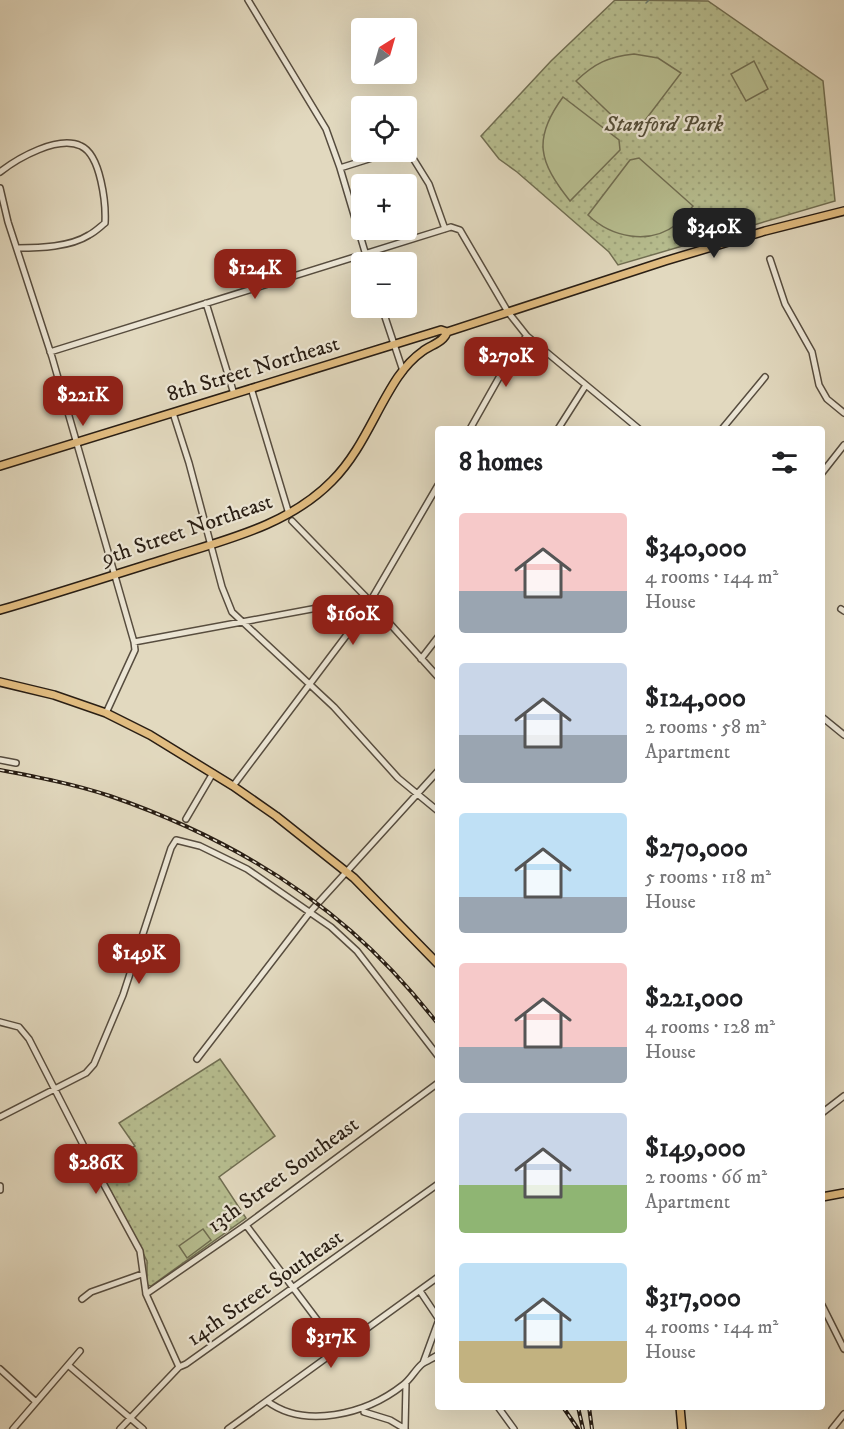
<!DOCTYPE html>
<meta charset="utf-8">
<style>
body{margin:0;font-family:"IM FELL DW Pica",serif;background:#f2f2f2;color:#202124;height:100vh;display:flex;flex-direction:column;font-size:22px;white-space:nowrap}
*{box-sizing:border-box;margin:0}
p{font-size:20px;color:#757577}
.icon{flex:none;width:33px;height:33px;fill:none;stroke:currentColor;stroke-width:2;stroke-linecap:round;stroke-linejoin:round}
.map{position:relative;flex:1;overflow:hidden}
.drawer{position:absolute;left:435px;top:426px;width:390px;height:984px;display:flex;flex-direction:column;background:#fff;border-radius:6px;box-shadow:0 6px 24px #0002}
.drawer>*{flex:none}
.needle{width:39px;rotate:37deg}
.fabs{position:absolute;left:351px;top:18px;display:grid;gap:12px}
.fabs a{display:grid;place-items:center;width:66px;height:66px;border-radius:6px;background:#fff;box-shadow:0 6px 24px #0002;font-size:30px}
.price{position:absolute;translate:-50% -51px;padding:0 14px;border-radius:12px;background:#8f2418;color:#fff;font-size:20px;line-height:39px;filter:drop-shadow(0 2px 3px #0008)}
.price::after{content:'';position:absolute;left:50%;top:36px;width:18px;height:14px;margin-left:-9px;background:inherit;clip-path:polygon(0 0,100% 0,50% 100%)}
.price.current{background:#222;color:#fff}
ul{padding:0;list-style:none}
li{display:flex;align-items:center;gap:18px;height:150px;padding:0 24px}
li span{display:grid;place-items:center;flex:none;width:168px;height:120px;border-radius:6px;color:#555}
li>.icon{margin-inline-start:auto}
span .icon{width:72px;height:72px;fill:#fffc;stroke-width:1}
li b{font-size:26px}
h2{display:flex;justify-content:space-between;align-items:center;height:72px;padding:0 24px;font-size:26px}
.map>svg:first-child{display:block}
.park{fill:url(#park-dots);stroke:#706e52;stroke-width:1.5}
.pitch{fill:#b7be90;stroke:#706e52;stroke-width:1.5}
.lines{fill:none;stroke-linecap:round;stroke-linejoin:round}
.stream{stroke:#6a7c70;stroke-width:1.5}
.minor-casing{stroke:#574d3f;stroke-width:8}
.major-casing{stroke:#291e14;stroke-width:10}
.minor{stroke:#ece6d5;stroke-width:5}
.major{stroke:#e1bc80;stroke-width:7}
.rail-casing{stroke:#291e14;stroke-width:4}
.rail{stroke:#ece6d5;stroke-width:1.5;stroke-dasharray:4.5;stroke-linecap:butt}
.labels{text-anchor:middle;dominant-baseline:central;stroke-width:4.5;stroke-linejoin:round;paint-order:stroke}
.park-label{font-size:22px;font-style:italic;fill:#544e39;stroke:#ece6d5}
.street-label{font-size:22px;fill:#291e14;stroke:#ece6d5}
</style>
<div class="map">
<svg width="844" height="1429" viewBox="0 0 844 1429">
<defs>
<pattern id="park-dots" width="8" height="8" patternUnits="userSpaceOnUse" patternTransform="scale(1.5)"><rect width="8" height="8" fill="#b7be90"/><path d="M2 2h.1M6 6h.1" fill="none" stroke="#9da37b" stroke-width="1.8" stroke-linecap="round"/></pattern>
</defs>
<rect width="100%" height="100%" fill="#e2d9bf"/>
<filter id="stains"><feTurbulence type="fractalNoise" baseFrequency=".00333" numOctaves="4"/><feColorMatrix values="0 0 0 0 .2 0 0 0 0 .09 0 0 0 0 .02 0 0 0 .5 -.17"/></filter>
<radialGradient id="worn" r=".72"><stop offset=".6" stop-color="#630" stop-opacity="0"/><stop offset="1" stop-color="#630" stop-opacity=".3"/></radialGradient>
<path class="park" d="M615,0L708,1L823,81L835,201L618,265L609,252L517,172L499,159L481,136L551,61Z
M220,1059L275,1136L219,1177L246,1218L151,1286L147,1285V1261L98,1167L135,1146L119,1123Z"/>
<path class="pitch" d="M634,54L658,58L681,73L637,131H628L576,81C595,63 608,57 634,54Z
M754,61L768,89L746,101L731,74Z
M563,97L619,140L620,150L570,201C539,162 532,139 563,97Z
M639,158L693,206C688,212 683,219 677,224C649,246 611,237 588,215L630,160Z
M203,1229L211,1240L187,1258L179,1246Z"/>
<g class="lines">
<path class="stream" d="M646,3L649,0"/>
<defs>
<path id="minor" d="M248,0L326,129L340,168L368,262
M406,147L429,184L445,229
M340,168L391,152
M0,172C18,158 58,135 81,146C101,155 106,204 105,223C100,227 95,232 89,235C70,247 40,248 18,248
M0,188L8,222L52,357L134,642L135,650L106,713
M770,259L785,304L812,352L819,385L827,399L844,413
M206,303L234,394
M382,308L403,371
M50,352L451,227L460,230L508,312L527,336L639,429
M251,388L289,514
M173,413L189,463L222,587L232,612L334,707L398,778L438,811
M470,429L514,351L527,336
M558,429L586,385
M722,429L765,377
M822,473L844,445
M292,521L364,595L438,677
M841,609L844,611
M134,642L355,601L370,602
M421,659L438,637
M822,717L844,735
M0,760L16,763
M233,786L364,612L438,485
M186,819L213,773
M0,1022L19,1027L29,1039L96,1170L140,1251L146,1294L179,1367
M197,1059L310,912L438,771
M822,1113L844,1096
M0,1117L86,1073L94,1064L123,995L171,848L176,840L200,846L247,869L331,927L357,951L438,1056
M0,1186V1190
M246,1225L339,1349
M420,1291L438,1318
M146,1294L246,1225L438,1083
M82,1299L91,1292L142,1274
M822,1305L844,1349
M423,1363L438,1322
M68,1365L143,1429
M0,1369L36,1402
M267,1401C304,1429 365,1415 403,1385C411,1379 415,1370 422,1364C427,1361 433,1358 438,1355
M498,1407L514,1429
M364,1412L390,1420L405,1429
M13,1429L80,1351
M120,1429L179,1367L186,1364L438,1184
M228,1429L438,1277
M405,1429L406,1384
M832,1429L844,1414"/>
<path id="major" d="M0,466L441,330L447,332L665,261L765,231L844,211
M0,610C55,594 110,576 165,559C224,540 288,526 332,481C362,451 375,411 398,377C405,367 413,358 423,351C431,345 444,342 447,332
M0,682L54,695L106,713L150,735L233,786L276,816L354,878L438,964
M822,1197L844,1193
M680,1407L682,1429"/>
</defs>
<use href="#minor" class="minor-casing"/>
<use href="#major" class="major-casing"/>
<use href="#minor" class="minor"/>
<use href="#major" class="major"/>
<defs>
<path id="rail" d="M0,770C37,777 74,784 110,796C197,826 282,871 351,931C383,959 412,991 438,1024
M563,1407L578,1429
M578,1407L583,1429
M589,1407L592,1429"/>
</defs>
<use href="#rail" class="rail-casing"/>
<use href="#rail" class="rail"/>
</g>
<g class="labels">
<g class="park-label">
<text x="664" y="124">Stanford Park</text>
</g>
<g class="street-label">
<text transform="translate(253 369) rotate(-17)">8th Street Northeast</text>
<text transform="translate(187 530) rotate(-19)">9th Street Northeast</text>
<text transform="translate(283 1175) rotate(-36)">13th Street Southeast</text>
<text transform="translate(265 1288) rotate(-35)">14th Street Southeast</text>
</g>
</g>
<rect width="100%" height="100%" filter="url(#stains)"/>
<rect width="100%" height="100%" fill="url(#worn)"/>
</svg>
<div class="fabs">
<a><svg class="needle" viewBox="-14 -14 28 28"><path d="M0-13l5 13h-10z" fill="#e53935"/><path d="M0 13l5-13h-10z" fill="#757577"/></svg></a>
<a><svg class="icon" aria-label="locate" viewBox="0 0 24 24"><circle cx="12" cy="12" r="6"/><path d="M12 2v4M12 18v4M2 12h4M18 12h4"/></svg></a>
<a>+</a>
<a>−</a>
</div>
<b class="price current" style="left:714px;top:259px">$340K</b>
<b class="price" style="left:255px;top:300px">$124K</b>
<b class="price" style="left:506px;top:388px">$270K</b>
<b class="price" style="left:83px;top:427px">$221K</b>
<b class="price" style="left:353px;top:646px">$160K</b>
<b class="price" style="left:139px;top:985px">$149K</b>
<b class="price" style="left:96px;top:1195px">$286K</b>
<b class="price" style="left:331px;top:1369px">$317K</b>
<section class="drawer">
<h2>8 homes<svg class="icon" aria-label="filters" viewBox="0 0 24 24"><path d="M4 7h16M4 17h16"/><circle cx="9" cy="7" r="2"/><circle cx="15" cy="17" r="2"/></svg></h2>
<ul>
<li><span style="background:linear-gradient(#f6c9c9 65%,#9aa5b1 0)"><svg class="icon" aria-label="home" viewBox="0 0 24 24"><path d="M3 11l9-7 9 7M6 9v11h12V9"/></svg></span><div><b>$340,000</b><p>4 rooms · 144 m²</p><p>House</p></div></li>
<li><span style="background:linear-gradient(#c9d6e8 60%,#9aa5b1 0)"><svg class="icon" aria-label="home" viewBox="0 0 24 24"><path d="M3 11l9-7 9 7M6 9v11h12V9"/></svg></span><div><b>$124,000</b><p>2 rooms · 58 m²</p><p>Apartment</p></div></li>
<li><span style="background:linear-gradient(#bfe0f5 70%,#9aa5b1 0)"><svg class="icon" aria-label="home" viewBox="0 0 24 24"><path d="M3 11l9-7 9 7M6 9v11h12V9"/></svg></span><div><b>$270,000</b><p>5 rooms · 118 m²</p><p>House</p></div></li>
<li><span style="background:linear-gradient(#f6c9c9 70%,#9aa5b1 0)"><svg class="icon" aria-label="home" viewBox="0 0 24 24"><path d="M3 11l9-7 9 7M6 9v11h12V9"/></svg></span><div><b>$221,000</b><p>4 rooms · 128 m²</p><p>House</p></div></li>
<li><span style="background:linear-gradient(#c9d6e8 60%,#8fb573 0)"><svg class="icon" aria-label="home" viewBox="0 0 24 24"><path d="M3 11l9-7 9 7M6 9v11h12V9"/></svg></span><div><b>$149,000</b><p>2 rooms · 66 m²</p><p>Apartment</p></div></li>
<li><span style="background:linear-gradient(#bfe0f5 65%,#c2b280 0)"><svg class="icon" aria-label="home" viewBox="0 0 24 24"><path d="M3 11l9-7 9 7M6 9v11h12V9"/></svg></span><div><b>$317,000</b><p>4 rooms · 144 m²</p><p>House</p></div></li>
</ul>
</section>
</div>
